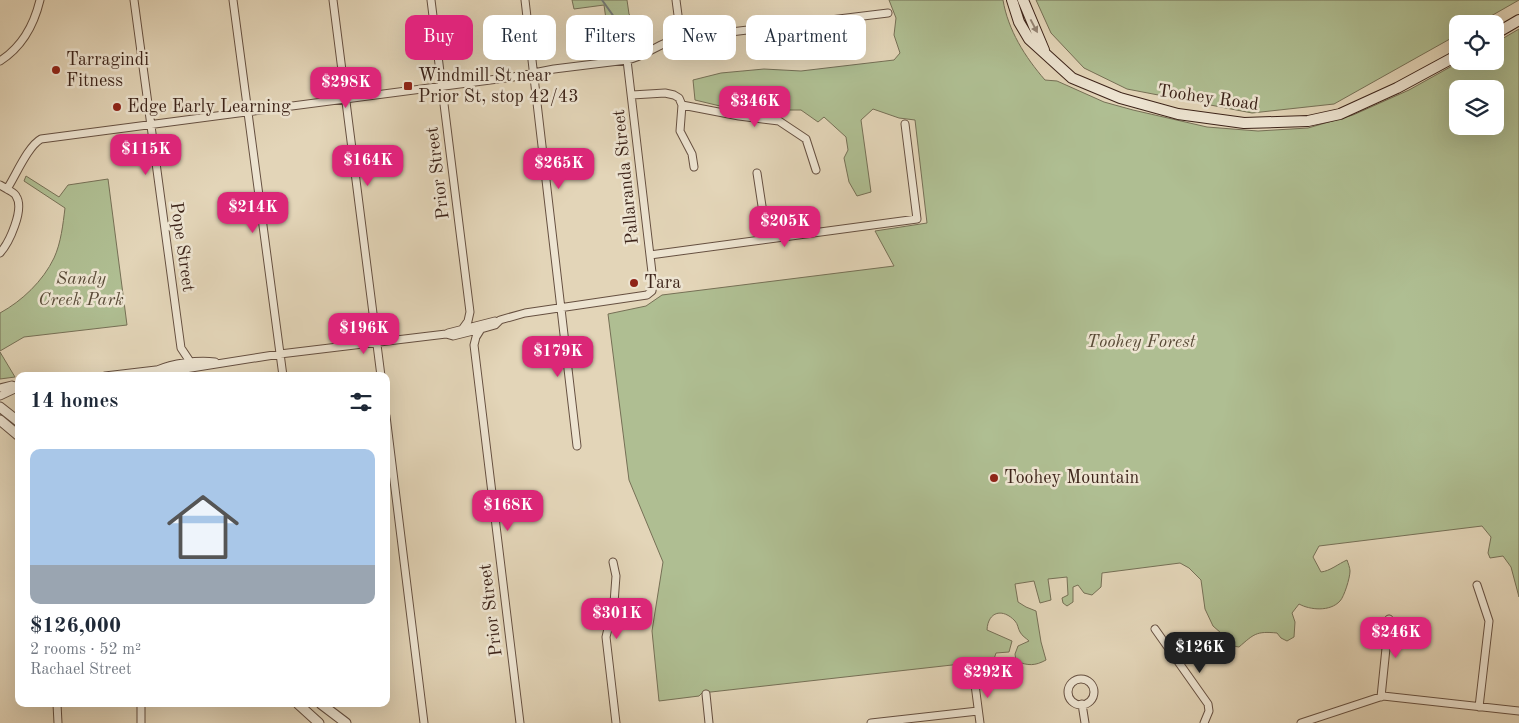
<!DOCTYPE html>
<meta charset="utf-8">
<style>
body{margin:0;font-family:"Old Standard TT",serif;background:#f6f6f7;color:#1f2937;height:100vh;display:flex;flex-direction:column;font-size:19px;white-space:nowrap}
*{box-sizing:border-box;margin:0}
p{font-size:16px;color:#747a83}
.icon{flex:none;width:28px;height:28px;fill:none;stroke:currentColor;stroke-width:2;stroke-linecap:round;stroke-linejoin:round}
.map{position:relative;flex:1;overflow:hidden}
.sheet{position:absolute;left:15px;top:372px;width:375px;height:335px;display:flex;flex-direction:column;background:#fff;border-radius:10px;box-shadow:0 5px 20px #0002}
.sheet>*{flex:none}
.top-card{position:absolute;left:405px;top:15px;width:475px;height:45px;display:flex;gap:10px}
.controls{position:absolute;left:1449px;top:15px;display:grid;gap:10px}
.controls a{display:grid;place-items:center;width:55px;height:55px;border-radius:10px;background:#fff;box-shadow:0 5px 20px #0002;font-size:25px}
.price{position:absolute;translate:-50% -42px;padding:0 11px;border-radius:10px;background:#db2777;color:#fff;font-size:16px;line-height:32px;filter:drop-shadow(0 1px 2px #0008)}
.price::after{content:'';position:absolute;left:50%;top:30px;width:15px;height:11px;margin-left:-8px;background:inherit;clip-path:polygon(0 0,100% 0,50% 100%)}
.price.on{background:#222;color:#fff}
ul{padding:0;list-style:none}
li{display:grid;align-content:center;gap:10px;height:265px;padding:0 15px}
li+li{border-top:1px solid #e0e1e3}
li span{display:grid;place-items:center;height:155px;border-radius:10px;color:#555}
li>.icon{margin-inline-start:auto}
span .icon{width:90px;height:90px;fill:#fffc;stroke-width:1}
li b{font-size:21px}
h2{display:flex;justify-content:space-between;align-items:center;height:60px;padding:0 15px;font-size:21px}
.pill{padding:0 18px;border-radius:10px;background:#fff;box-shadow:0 5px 20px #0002;font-size:18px;line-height:45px}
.pill.on{background:#db2777;color:#fff}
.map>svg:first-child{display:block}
.green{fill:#afbe92;stroke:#767056;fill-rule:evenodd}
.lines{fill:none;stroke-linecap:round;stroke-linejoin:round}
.stream{stroke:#747b7a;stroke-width:2}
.minor-casing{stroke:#665041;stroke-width:9}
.tertiary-casing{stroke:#665041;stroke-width:11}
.secondary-casing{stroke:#3c2319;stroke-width:12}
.minor{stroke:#ede4d1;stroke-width:7}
.tertiary{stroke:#ede4d1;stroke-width:9}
.secondary{stroke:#ede4d1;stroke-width:10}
.oneway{fill:#948475}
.poi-dot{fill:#8f2418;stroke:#ede4d1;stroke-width:2}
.labels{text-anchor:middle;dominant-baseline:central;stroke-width:5;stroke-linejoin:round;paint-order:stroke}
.poi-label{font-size:18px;fill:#3c2319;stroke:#ede4d1;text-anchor:start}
.street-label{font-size:18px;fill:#3c2319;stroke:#ede4d1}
.park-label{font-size:18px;font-style:italic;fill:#594a37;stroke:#ede4d1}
</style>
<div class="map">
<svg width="1519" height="723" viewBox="0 0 1519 723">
<rect width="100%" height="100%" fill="#e3d5b8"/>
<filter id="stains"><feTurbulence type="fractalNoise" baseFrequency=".004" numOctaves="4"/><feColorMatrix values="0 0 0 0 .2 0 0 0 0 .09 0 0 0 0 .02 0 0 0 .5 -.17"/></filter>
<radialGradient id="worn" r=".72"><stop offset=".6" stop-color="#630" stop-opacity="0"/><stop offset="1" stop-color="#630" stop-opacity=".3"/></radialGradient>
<path class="green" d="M572,0H627L629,14L646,40L627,52L611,55L604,5L574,9Z
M889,0H1003C1008,30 1025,57 1045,80L1057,81L1104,102L1133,110L1207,127L1258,131L1308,128L1353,115L1409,90L1461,61H1495V43L1519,29V597L1511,567L1503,556L1490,558L1488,553L1491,537L1482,526L1319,546L1313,557L1321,572C1330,571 1338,564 1347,560C1348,563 1350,568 1350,571C1350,578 1344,597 1340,601C1330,612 1310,610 1299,604L1292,613L1295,622L1294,637L1287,641L1281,638L1277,633C1256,631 1254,634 1239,647L1227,645L1222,640L1221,633L1213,626L1205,609L1201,580L1189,568L1180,563L1102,573L1101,587L1092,595L1084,593L1078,585L1073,587V602L1067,606L1063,603L1062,598L1068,595L1067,577L1048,579L1051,600L1040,603L1034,581L1015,584L1018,602L1026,607L1036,611L1041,642L1046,660C1035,666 1028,666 1016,661L1015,654L1018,646L1029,641C1026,638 1022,636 1020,632C1018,629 1018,624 1015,621C1003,608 988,611 987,630L1012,641L1009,652L996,653L992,665L981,669L962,672L961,664L702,693L699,696L659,701L652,631L663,562L629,480L608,314L646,306L662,295L894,266L875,231L927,223L915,120L899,118L873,109L861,120L871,192L857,196L849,182L844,158L848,150L846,137L824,117L818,122L801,110H785L765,101L743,99L720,106L695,100L693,80L721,73L764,69L801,71L894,60L900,53L894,35L896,18ZM1458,89H1495V126H1458Z
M1036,0H1519L1477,24H1458L1457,35L1334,104L1252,113L1127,89L1084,68L1051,33Z
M26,176L59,197L68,185L108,179L127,325L24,337L0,351V313C22,301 43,281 54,258C61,243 63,224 65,208L24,181Z
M0,352L15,377L0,379Z"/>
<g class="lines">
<path class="stream" d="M602,0L617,21L628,41"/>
<defs>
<path id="minor" d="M134,0L181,348L191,363
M233,0L283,376
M333,0L381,376
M431,0L470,312L468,321L463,328
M525,0L577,446
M676,0L681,38
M0,61C22,47 34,25 40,0
M632,95L665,93L674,95L679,98L682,105L680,131L692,154L694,167
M682,105L739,116L779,121L806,139L816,170
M757,173L767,239
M0,185L7,189
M0,253C9,243 25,209 16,196C15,193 10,191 7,189C16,175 28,146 41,139L513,77L554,69L627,60C647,56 659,42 681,38L888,13
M650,255L917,219L905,124
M481,329L476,337L474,345L520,723
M448,333L495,321
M157,370C173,363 197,360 215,362
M105,376L156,370L166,372L280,354L446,334L453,336L481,329L495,325L500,320L525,313L647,295L652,291L653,281L627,60
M0,388L12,385L19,387
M0,396L19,387
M386,416L424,723
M613,562L616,576L614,603L606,637L616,723
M1477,585L1489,621L1479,707
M1155,629L1208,704L1209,711L1204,723
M974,677L980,723
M1068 692a13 13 0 1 1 26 0a13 13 0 1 1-26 0Z
M706,694L709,723
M1381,697L1389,619
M57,704L58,723
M141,704V723
M1082,704L1085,723
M871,723L978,711
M1301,723L1383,696L1519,711"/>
<path id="tertiary" d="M0,407L19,422
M0,420L19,436
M298,704L319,723
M321,704L346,723"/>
<path id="secondary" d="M1012,0L1019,22L1029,39L1072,78L1120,98L1178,114L1244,123L1308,121L1340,114L1397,88L1458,55
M1023,0L1044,50
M1495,34L1519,20"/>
</defs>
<use href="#minor" class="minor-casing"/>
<use href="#tertiary" class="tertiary-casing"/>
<use href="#secondary" class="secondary-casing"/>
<use href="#minor" class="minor"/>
<use href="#tertiary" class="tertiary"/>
<use href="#secondary" class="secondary"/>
</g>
<defs><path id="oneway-solid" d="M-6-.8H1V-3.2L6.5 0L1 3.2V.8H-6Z" transform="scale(1.25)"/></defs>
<use class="oneway" href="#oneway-solid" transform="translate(1034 26) rotate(62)"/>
<g class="poi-dot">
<circle cx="56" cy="70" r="5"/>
<rect x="403" y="81" width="10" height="10" rx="2.5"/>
<circle cx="117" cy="107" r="5"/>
<circle cx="634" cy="283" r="5"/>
<circle cx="994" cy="478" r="5"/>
</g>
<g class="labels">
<g class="poi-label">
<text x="66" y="60">Tarragindi<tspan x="66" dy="21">Fitness</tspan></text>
<text x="418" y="76">Windmill St near<tspan x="418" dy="21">Prior St, stop 42/43</tspan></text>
<text x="127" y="107">Edge Early Learning</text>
<text x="644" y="283">Tara</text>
<text x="1004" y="478">Toohey Mountain</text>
</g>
<g class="street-label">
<text transform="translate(1208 98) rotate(8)">Toohey Road</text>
<text transform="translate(438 173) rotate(-97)">Prior Street</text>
<text transform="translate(626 177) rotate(-96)">Pallaranda Street</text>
<text transform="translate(182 247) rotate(82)">Pope Street</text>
<text transform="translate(491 610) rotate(-97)">Prior Street</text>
</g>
<g class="park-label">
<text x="81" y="279">Sandy<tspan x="81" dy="21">Creek Park</tspan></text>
<text x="1141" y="342">Toohey Forest</text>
</g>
</g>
<rect width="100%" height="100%" filter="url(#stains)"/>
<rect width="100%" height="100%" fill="url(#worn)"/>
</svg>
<div class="controls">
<a><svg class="icon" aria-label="locate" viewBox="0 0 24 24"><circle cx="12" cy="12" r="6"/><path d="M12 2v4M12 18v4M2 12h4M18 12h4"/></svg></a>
<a><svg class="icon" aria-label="layers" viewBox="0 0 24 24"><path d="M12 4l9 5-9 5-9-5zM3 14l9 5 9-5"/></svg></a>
</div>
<b class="price" style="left:346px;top:109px">$298K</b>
<b class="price" style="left:755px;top:128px">$346K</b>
<b class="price" style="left:146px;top:176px">$115K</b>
<b class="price" style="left:368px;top:187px">$164K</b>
<b class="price" style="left:559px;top:190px">$265K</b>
<b class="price" style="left:253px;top:234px">$214K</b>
<b class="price" style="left:785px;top:248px">$205K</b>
<b class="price" style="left:364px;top:355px">$196K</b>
<b class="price" style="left:558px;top:378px">$179K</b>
<b class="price" style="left:508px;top:532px">$168K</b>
<b class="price" style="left:617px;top:640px">$301K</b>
<b class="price" style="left:1396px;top:659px">$246K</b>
<b class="price on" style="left:1200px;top:674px">$126K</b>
<b class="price" style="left:988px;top:699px">$292K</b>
<div class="top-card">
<a class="pill on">Buy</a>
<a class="pill">Rent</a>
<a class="pill">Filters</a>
<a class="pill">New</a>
<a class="pill">Apartment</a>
</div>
<section class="sheet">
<h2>14 homes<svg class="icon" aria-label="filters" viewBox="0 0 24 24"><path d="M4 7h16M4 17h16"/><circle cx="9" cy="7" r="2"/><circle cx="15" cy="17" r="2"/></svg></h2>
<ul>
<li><span style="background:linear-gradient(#a9c7e8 75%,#9aa5b1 0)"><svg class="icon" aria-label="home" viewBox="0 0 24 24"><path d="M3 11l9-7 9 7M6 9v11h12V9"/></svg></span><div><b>$126,000</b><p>2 rooms · 52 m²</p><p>Rachael Street</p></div></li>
</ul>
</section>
</div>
